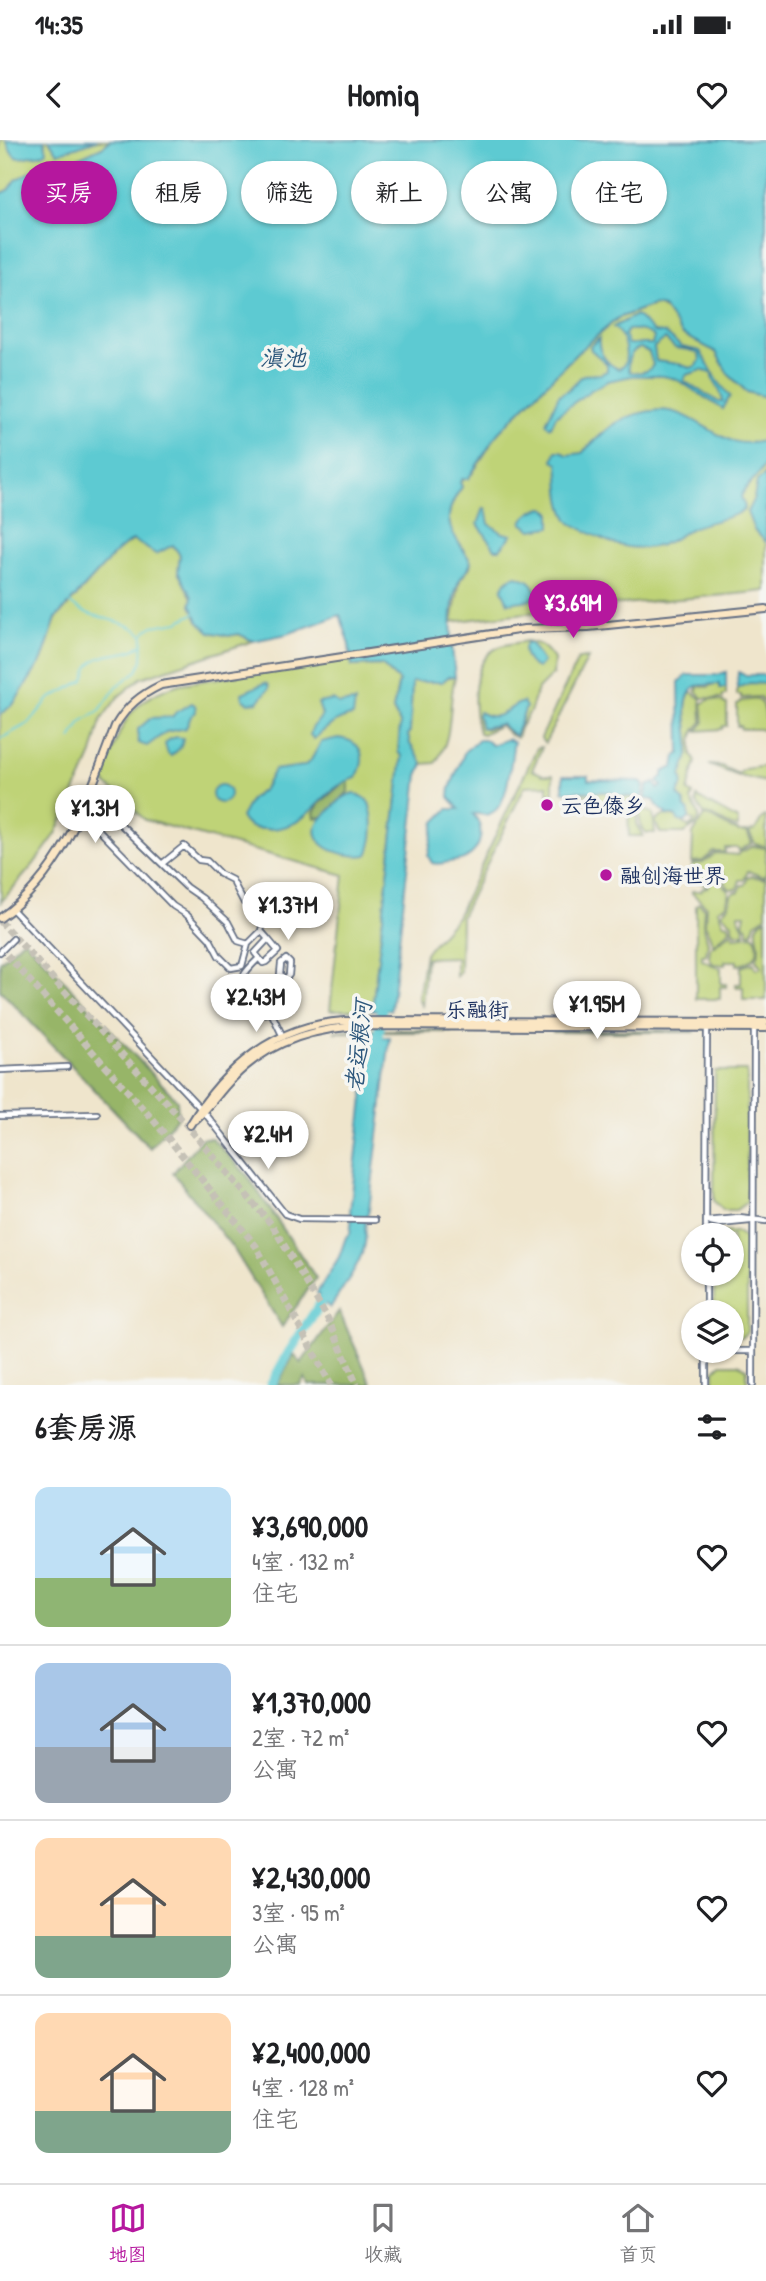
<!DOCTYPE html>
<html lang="zh">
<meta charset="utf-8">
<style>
body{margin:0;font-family:"Patrick Hand","LXGW WenKai TC",sans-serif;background:#f2f2f2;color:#202124;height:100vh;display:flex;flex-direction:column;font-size:26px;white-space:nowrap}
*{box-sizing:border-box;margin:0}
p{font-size:23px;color:#757577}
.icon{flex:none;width:38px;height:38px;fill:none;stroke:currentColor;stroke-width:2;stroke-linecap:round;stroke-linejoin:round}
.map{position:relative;height:1245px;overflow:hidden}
.panel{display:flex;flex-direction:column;background:#fff;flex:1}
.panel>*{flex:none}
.hud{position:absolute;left:21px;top:21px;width:724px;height:63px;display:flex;gap:14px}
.fabs{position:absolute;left:681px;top:1083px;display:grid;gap:14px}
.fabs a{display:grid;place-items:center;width:63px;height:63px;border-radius:50%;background:#fff;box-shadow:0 2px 5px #0004;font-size:35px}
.price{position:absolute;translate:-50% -60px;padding:0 16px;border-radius:24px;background:#fff;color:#222;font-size:23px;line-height:46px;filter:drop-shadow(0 2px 4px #0008)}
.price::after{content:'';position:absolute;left:50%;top:42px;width:21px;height:16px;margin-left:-10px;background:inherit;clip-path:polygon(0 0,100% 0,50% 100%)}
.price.active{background:#b5179e;color:#fff}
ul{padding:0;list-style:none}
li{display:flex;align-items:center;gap:21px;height:175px;padding:0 35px}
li+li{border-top:2px solid #e0e0e0}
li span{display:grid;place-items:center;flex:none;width:196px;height:140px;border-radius:14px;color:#555}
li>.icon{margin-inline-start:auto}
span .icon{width:84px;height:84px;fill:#fffc;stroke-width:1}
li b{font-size:30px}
h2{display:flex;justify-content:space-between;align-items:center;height:84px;padding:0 35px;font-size:30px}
.tag{padding:0 24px;border-radius:32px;background:#fff;box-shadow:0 2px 5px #0004;font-size:24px;line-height:63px}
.tag.active{background:#b5179e;color:#fff}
.status{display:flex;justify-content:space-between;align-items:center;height:49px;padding:0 35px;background:#fff;direction:ltr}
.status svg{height:19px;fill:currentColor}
header{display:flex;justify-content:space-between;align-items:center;height:91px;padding:0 35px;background:#fff;font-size:32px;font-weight:700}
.tab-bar{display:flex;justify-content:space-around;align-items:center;height:98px;border-top:2px solid #e0e0e0;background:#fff;font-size:19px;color:#757577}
.tab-bar a{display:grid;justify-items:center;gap:4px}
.tab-bar .active{color:#b5179e}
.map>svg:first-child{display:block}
.green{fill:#bfd377;stroke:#6d816a;stroke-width:2;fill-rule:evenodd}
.forest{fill:#97b568;stroke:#597263;stroke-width:2}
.water{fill:#5dcad2;stroke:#3c7c98;stroke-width:2;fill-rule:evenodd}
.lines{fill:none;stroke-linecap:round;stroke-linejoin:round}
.stream{stroke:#5dcad2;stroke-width:2}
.river{stroke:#5dcad2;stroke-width:10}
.primary-tunnel{stroke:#c5c1b6;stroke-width:7;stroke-dasharray:7 3.5;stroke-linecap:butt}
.street-casing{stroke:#656f84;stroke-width:8}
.secondary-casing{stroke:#656f84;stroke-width:10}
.street{stroke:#fff;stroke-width:4.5}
.secondary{stroke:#fbe6c3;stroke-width:6}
.poi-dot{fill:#b5179e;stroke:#f6f6f2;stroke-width:2.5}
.labels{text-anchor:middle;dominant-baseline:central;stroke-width:7;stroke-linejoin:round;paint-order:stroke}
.poi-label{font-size:21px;fill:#1b2f5e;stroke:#f6f6f2;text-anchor:start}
.street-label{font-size:21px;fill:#1b2f5e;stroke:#f6f6f2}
.water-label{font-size:23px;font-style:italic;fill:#2c567b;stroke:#f6f6f2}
</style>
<div class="status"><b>14:35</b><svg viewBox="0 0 49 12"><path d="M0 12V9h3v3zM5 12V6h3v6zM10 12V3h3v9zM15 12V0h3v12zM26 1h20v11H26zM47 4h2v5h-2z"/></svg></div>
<header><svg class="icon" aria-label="back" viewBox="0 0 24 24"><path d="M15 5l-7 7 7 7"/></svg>Homiq<svg class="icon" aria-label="heart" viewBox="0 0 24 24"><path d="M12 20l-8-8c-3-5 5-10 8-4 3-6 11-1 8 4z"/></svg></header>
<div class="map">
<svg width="766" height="1245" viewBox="0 0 766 1245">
<rect width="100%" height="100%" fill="#f6f6f2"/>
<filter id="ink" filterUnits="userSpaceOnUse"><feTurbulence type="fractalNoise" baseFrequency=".0143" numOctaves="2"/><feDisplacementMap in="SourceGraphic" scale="14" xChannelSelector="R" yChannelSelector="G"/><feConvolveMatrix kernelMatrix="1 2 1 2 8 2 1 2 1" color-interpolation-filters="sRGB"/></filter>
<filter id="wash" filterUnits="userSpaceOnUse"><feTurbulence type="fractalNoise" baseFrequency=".00686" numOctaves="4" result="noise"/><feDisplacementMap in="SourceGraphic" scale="28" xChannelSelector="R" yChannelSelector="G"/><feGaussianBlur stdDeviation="1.57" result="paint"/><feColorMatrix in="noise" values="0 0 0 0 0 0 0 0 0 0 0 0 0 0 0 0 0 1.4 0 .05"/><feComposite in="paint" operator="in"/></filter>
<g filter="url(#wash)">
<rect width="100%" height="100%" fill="#efe5cc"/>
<path class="green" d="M0,0H111L102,7L52,30L16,40L9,50L0,54Z
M657,164L716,212L728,234L747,252L766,257V451C661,462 556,467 452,482L460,440L470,427L471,422C452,391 437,381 462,347L460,342L472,334L498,293L579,211L618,178Z
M134,400L173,405L180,415L178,432L192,458L191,465L198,481L228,496L239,494L253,501L141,538L118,557L101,580L92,614L56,694L33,725L1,762L0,575L14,563L42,520L56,479L119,409Z
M527,501C541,503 546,508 554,519L553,534L538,549L530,572L520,588L517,598L510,595L500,585L483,594L479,593C472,567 470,520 499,507C507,503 519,503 527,501ZM526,567L520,585L511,595L501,584L485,589L484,575C494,578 506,578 511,568Z
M350,518L353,526L382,525L399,541L393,570L400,583L402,616L372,870H330L344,735L145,680L106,644L103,637C122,587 124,561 180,544Z
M588,518L545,603L543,602L541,598L578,519Z
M448,537H455C447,566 455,597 435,623L423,624L409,604L408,595L410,591L412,542H442Z
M750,542L766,544V564L760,557L741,558V555H737V548Z
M714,544H720V548H726V555H723V558H702L696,551L698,549L695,546L708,547Z
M690,551L701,559L702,582L695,590L692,600V614L696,621L688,651L693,654L691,660C696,671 704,675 695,686L693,684L694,681L688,677L689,672L685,668V663L678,655L682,640L681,635C685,625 689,609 688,596C688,581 683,566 690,551Z
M711,559L723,561V563L727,564V586H723L722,589L697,591L704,583L702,563Z
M757,559C766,564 766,580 766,591L759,589H741L740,586H737V564L740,563L741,561Z
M542,607L532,630L543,635H553V653H548V645L525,646L461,777L460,832L456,836V817L426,818L422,867L418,858L425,813L457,777L537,608Z
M709,625L721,626L738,634L745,629L766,626V642L739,636Z
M571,652H611L616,655L635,658V664L589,663V655H571Z
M697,657L738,680V687C724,687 718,674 704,674L696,662Z
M628,666L637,672V686L643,696H629Z
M643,670L653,673L655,693H647L641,688L639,671Z
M665,675L676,677L689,687L691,685L693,687L684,693H660L655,681Z
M704,676C717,676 724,688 737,690L738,692H747L752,703L739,711L738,708H725V712H713L703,721L692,722L693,694Z
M766,676V707L755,704L749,692L755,690L762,678Z
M753,706L766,708V734L763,737L748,731L744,740H740L737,749H730L726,745L725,735L721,732L716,734V738H711L706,746L701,742L692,741V724L703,723L716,713L738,715L739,713Z
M752,736L764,739L766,737V776L755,783L752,793H748V788L743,784L745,774H739C738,782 745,785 745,793H736L732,789V783L721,773L729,765L731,755L734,752H739L741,745H745L748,737Z
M712,740L723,741V745L729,751L727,764L718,770L723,783L729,784L730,790L713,804L705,784L706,766L692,753V751H701L703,748L707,747Z
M699,763L704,768L703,784L708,803L706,815H702V820C709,821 712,827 721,828V844H726V847H720V859H696V765Z
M766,779V860H743V847H736V844H741V827L753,823L757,829L762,827L756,821C766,801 746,787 766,779Z
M732,792L734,797L754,795C763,812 755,823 737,825V821H725V825L713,824L709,817L710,808Z
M715,931H747V1062L736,1070H723L714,1061Z
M723,1092H737L747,1099V1192L742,1197L732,1196V1172H714V1134H732V1096L720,1095Z
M721,1224H739L747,1230V1245H714V1231Z"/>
<path class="forest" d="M345,641L349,642V651L323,677L315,678L314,673L319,664Z
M24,799L177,960L178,977L150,1008L0,850V822Z
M357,890H511L512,892H334Z
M553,890L693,891L694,892H553Z
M202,998H212L247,1035L316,1138L282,1187L233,1108L173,1033Z
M339,1171L372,1245H308L305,1238L300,1245H277L294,1215L301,1223Z"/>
<path class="water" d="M6,0H44L47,11C42,16 38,14 31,16C13,21 13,16 6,0Z
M49,0H97L58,13Z
M111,0H766V257L747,252L728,234L716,212L682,194L663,167L653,165L618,178L579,211L498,293L468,339H462L460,342L462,347C437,381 452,390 471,422C469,430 463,434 459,441C447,470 452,507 455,537H448L442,542H412L410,591L408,595L410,604L423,624L418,635L391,870H372L402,616L398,612L400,583L393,570L399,541L382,525L352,526L348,499L340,475L287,494L253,501L239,494L228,496L210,492L198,481L191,465L192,457L178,432L180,415L173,405L156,414L133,400L119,409L56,478L42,520L14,563L0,575V54L9,50L16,40L38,27L52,30L102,7Z
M636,175L654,192L665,193L682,207L700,211L718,241L730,256L723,269L676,239L663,236H632L608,241L591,250L556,276L551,287L548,286L546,283L559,255L568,250L583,235L601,234L607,231V224L591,210L590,206L599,198C597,211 607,225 619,229L624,225C629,213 623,194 613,187ZM628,190C636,189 648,191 654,197L652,204H628L624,195ZM665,199L675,208L689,210L699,214L700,220L696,226L690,228L679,224L656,221L654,207ZM640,208L649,212L653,225C649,233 638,233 630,232C625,223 630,211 640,208ZM702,230L711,233C714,242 723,253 723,262H719L684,241L686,235Z
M660,270C702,271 721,315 766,300C766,308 766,318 765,324C759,338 746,343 741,357L745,367L743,371C727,380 708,381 692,388C684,392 677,398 668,402C634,418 601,400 571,383C558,368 560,341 558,323L553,320L556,311H561L567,315L582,313C608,287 622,273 660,270Z
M766,334V402L754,390L747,372L754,358L757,341Z
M484,368L486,369L489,384L503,393L512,395L500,409H495L478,384Z
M545,368L551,372V387L532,390L522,383C524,375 536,368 545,368Z
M517,436L530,441L537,453L531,460L508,463L502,450C505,441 508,438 517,436Z
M527,502L532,505L543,522L538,528C528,525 524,516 524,507Z
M726,532V548H720V544C712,544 703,545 696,546C675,562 694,594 688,615C686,622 684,628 681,635C685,653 681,642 678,655L684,661L685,668L689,671V678L685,682L679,681L675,676L665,675L666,673L659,668L654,660L646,659L647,646L655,643L658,649L662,646L657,642L663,636V632L674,627L676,616L680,613L679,542L687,535H717Z
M738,532L744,535H766V544L750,543L737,548Z
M265,543L268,545L269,548L258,562L249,563L243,559L242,553Z
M333,560L339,564L355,562L353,576C337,578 326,588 314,599L310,595C311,585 318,583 322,575L318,563Z
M523,562L526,567L515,596L501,584L481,588L478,575L479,572C502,584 504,568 523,562Z
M192,563L195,565L196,572L191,576L186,588L166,592L147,606L138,603V589L151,578L172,577L176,572Z
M176,597L183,598C183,608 176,611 171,616L168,614L165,604L170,599Z
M338,598C364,601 367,619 356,638C315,650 314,691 263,689C253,689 246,687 241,677L251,659L264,649L274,630L304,626L311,620L321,602Z
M507,599L514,602C510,618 510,668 489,674C485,676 478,673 473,674C485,687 483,708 466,718C461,721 454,721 449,722C442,723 439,725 432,723L428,716L435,682L448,669H459L449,657L450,648L465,611L479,600H485L492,605Z
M563,636H588V640L640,641L644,646L642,658L616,655L611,652L563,651Z
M212 654a9 9 0 1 1 18 0a9 9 0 1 1-18 0Z
M354,653L368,660C375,677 374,700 367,715C350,718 311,711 317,685C319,679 327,673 332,668C339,661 344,655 354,653Z
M390,897L369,1070C362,1082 368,1095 364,1108C357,1129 342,1149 330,1168L317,1153L339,1117L346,1097L350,1094L352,1076L350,1071L370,898Z"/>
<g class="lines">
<path class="stream" d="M69,463C76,467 83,472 90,474C105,479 131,483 143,495
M0,599L29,583L49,559L84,540C86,535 86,529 90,525C102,510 127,518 141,505
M71,599L81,582L100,570L117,546L137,531L142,520L143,495L147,490L153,486L178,482L195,473"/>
<path class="river" d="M377,909L383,857
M271,1245L288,1214L329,1150"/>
</g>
</g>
<g filter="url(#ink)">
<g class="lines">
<path class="primary-tunnel" d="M0,781L184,982L272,1085L327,1177L357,1245
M0,807L154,981L256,1106L331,1245"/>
<defs>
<path id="street" d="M163,723L184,706L199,720L207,721L220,734L232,740L244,763L259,773L263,781L261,791L268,799
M12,769L204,972L285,1074L299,1079L375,1080
M268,799L278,811L266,822L263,823L255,813Z
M248,804L238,801L228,782L202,758L186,747L111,675L103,672L95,676V686L173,766L187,775L210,799L219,816L231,828L242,826L248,804L261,791
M0,812L13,799
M259,818C234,842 243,838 245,868L254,876L271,872
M283,897L271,872C286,864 284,854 285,839L289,835L290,823L286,819L281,823L280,834L285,839
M0,930L67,927
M0,976L97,974
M706,1081L739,1078L766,1081
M711,1082L720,1084L750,1081
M706,1096L707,887
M706,1172V1134
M706,1211V1245
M732,1211H753
M753,1245L754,885"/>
<path id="secondary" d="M0,778C65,732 88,657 115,586C127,566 140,555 161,545L524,489L588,487L766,469
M195,980C209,968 219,952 232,939C268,901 315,887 366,886L766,888
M190,985C224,928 275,885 344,881L766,882"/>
</defs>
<use href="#street" class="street-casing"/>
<use href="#secondary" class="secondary-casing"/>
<use href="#street" class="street"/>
<use href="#secondary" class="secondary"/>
</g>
</g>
<g class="poi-dot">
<circle cx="547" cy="665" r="7"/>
<circle cx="606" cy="735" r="7"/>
</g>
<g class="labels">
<g class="poi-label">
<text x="561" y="665">云色傣乡</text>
<text x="620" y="735">融创海世界</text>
</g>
<g class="street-label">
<text x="477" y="869">乐融街</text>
</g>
<g class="water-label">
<text x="283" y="217">滇池</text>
<text transform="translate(358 906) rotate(-84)">老运粮河</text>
</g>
</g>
</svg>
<div class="fabs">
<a><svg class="icon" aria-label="locate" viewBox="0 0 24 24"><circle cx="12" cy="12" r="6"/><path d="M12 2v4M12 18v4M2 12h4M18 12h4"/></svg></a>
<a><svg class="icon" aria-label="layers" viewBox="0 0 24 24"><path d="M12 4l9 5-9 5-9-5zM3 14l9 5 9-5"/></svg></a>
</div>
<b class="price active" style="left:573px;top:500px">¥3.69M</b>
<b class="price" style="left:95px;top:705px">¥1.3M</b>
<b class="price" style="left:288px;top:802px">¥1.37M</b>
<b class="price" style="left:256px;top:894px">¥2.43M</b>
<b class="price" style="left:597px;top:901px">¥1.95M</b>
<b class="price" style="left:268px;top:1031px">¥2.4M</b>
<div class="hud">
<a class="tag active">买房</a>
<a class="tag">租房</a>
<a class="tag">筛选</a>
<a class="tag">新上</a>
<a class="tag">公寓</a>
<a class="tag">住宅</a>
</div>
</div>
<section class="panel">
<h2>6套房源<svg class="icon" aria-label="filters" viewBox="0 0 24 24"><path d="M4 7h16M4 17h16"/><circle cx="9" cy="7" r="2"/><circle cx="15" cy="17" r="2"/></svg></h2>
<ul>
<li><span style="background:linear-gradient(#bfe0f5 65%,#8fb573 0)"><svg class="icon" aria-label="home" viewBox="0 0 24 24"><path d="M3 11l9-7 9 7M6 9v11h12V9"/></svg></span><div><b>¥3,690,000</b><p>4室 · 132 m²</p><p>住宅</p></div><svg class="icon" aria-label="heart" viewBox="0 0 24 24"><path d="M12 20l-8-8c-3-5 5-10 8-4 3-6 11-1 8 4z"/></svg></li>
<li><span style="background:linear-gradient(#a9c7e8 60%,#9aa5b1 0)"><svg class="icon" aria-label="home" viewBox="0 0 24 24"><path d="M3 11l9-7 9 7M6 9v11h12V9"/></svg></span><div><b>¥1,370,000</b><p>2室 · 72 m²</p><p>公寓</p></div><svg class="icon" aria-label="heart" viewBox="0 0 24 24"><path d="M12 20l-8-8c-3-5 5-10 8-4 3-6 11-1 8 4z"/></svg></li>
<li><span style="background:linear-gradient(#ffd9b3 70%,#7fa58c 0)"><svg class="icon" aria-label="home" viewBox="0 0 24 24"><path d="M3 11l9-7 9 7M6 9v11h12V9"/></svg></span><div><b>¥2,430,000</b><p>3室 · 95 m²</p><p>公寓</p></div><svg class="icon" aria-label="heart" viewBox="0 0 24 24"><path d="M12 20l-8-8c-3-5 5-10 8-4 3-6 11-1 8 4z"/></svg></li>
<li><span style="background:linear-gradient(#ffd9b3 70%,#7fa58c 0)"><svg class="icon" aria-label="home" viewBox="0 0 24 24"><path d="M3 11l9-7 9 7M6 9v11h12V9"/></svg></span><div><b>¥2,400,000</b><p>4室 · 128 m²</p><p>住宅</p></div><svg class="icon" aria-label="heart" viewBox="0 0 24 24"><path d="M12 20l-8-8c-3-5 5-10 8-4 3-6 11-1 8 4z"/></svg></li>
</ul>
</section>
<nav class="tab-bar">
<a class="active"><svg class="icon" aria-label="map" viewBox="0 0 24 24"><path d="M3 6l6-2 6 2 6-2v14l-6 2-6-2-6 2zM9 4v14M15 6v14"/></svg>地图</a>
<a><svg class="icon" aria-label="saved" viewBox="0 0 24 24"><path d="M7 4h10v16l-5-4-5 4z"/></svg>收藏</a>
<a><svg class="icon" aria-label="home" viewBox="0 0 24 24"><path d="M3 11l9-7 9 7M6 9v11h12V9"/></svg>首页</a>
</nav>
